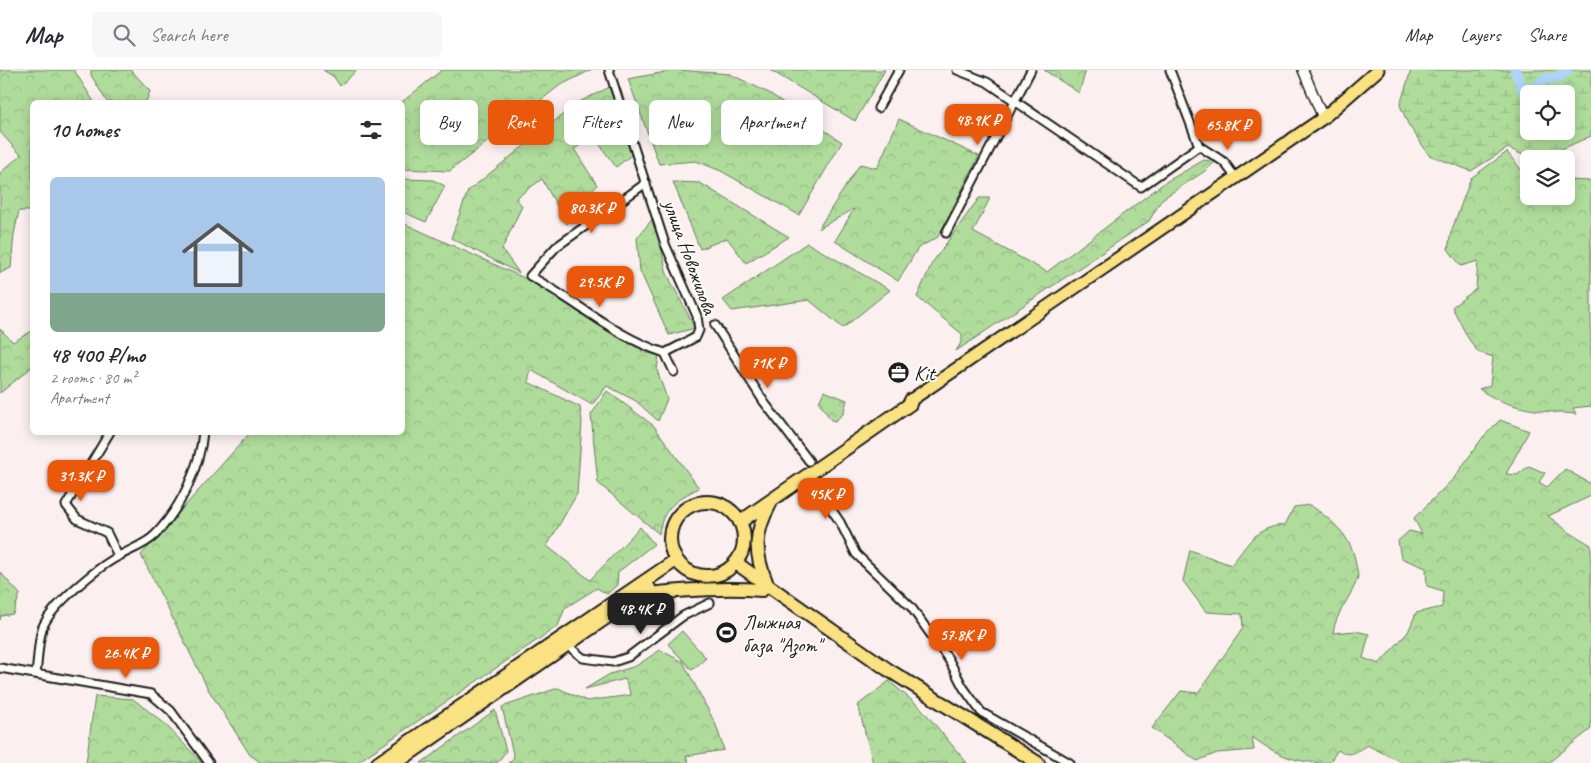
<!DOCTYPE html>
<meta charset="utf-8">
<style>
body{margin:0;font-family:Caveat,sans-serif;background:#f7f7f7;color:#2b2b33;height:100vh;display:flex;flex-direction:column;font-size:19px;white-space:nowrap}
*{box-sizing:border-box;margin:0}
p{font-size:16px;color:#7c7c81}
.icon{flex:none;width:28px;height:28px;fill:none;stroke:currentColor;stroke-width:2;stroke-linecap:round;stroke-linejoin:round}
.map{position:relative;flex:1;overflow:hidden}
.sheet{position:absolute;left:30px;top:30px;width:375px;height:335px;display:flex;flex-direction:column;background:#fff;border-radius:8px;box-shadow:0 2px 12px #0003}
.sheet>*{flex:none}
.hud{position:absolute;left:420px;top:30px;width:475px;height:45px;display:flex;gap:10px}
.fabs{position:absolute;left:1520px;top:15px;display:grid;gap:10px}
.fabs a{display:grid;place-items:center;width:55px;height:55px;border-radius:8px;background:#fff;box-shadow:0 2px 12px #0003;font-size:25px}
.price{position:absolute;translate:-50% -42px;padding:0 11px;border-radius:10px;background:#ea580c;color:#fff;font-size:16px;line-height:32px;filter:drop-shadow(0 1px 2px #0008)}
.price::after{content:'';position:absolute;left:50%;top:30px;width:15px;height:11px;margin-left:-8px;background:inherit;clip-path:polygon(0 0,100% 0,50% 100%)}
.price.on{background:#222;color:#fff}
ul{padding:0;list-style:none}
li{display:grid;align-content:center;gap:10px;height:265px;padding:0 20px}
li+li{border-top:1px solid #e1e1e2}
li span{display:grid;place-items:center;height:155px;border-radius:8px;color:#555}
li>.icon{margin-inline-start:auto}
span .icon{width:90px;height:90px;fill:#fffc;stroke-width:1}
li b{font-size:21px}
h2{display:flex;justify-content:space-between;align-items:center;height:60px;padding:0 20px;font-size:21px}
.chip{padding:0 18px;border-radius:8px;background:#fff;box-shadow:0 2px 12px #0003;font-size:18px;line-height:45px}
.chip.on{background:#ea580c;color:#fff}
header{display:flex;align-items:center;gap:30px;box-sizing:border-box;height:70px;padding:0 25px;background:#fff;border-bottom:1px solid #e1e1e2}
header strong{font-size:24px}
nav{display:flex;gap:28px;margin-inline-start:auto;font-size:18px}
.search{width:350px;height:45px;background:#f7f7f7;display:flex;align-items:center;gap:12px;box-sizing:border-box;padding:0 18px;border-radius:8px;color:#7c7c81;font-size:19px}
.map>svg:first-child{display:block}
.green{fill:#afdc9b;stroke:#667c5c}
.forest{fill:url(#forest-crowns);stroke:#667c5c}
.wetland{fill:url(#wetland-marsh);stroke:#667c5c;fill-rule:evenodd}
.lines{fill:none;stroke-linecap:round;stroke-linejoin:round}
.river{stroke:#add5f7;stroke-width:11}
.minor-casing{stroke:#1c1c1c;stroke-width:11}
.tertiary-casing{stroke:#1c1c1c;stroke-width:12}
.primary-casing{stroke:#1c1c1c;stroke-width:15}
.trunk-casing{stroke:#1c1c1c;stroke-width:16}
.minor{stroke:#fdfcf7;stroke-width:7}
.tertiary{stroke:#fdfcf7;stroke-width:9}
.primary{stroke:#fae181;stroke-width:11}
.trunk{stroke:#fae181;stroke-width:12}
.labels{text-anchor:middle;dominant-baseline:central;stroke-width:4;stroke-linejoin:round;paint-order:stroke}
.street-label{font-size:20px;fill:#1c1c1c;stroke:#fdfcf7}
.poi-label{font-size:20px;fill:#1c1c1c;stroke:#fdfcf7;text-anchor:start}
</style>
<header>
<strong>Map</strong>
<div class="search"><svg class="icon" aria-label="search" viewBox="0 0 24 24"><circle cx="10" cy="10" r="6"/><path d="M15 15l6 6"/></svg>Search here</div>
<nav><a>Map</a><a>Layers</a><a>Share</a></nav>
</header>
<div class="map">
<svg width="1591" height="693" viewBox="0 0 1591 693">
<defs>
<pattern id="forest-crowns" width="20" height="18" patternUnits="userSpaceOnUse" patternTransform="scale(1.25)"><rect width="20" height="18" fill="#afdc9b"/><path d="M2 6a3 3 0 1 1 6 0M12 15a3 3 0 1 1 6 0" fill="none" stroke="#96bc85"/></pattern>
<pattern id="wetland-marsh" width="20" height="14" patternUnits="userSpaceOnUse" patternTransform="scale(1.25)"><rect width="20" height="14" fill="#afdc9b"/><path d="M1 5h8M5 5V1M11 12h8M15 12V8" fill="none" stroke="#96bc85"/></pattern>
</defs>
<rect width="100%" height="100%" fill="#fbeff0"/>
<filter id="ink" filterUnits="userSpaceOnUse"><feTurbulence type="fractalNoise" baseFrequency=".02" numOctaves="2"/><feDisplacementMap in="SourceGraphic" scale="10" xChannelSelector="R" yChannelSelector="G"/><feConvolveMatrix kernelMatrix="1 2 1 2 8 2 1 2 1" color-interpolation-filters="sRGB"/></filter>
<g filter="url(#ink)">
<path class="green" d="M682,561L706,588L692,600L668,574Z"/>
<path class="forest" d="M0,0H74L94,32H32V141H19L14,164L11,198L0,203V103L21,85L0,62Z
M91,0H131L150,21L146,32H107L91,5Z
M323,0H357L340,16L334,7Z
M442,0H591L559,16L450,101L403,99L402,32Z
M676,0L730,4L769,23L842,72L799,145L721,101L696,91L659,94L628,9Z
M770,0H885L855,51Z
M1044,0H1086L1079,23Z
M612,16L638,80L616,97L594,67L574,79L597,115L567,154L542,109L516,128L522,136L502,179L519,203L451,168L468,121L577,33Z
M899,49L979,86L938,167L918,178L898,211L835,171L854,139L818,159L860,94L877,98Z
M1507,82L1523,102L1529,105V126H1566V110L1591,111V336L1573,338L1576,344C1540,341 1509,340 1479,319L1490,315L1493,287L1478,282L1468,268L1452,237L1476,219L1478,191L1461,196L1448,179L1451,162L1471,108Z
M1204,90L1215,92L1205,101L1162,129L1149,151L956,281L962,271V264L917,227L932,193L979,128H990L973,162L1047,202L1164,113Z
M403,109L433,110L445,116L426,152L403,142Z
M673,112L700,113L789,167L746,193L727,168L700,179Z
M654,147L667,204L695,258L669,265L640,201L637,168Z
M403,153L546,218L561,231L624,271H640L642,282L659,285L657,300L667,329L658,351L636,331L607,316L592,335L531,300L528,312L580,337L582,352L577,424L547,476L590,510L640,457L654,474L618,502L617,515L607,524L597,518L565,538L558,556L356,693H262L250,685L208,619L141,485L250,363L402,362Z
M807,173L890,220L843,258L809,230L732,241L723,230Z
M0,259L13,272L32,261V297L0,323Z
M607,321L654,356L699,418C677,429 662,438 659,464L598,413L591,345Z
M824,321L847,330L843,344L835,351L831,350L819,332Z
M1500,350L1529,361L1506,404L1517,405L1529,396L1545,403L1539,412L1547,417L1565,399L1591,414V426L1548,446L1569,462L1591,475V659L1548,693H1403L1367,675C1357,682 1349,688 1338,680L1329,693C1296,693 1278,686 1252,667L1254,680L1217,683L1197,691L1152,658L1181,621L1198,623L1243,558L1242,544L1206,542L1183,511L1190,480L1231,495C1249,474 1254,457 1285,455L1294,437L1310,435C1333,451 1352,466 1356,495C1357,499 1359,506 1357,510C1350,529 1336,542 1333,563L1355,561L1369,564L1363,588L1379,594L1408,562L1416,543L1442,537L1443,521L1427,516L1426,498L1401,488L1398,471L1409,461L1422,464L1414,448L1454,408L1483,367Z
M0,502L20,524L13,544L1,546L0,550Z
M660,580L683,592L716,655L724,680L686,686L689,693H508L514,688L502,637L558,618L587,631L631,625L625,609L585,619L610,604L636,596Z
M889,611L922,639L967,693H873L858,635Z
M95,626L133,629L164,653L202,693H86Z
M495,640L506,681L497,693H421Z"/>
<path class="wetland" d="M1411,0H1591V66L1553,83L1527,87L1508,78L1471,101L1429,85L1408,54L1400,35ZM1529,24H1566V61H1529Z"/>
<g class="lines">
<path class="river" d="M1515,0L1523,19L1538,18C1542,5 1549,10 1560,7L1562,1L1567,2V0"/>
<defs>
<path id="minor" d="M609,0L665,174L697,246L699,260L696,267L665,283
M957,0L987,12L1141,117L1199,76
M1170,0L1199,76
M878,38L899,0
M1199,76L1224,92L1236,108
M646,113L556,177L530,206C575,230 615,267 665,283
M946,163L1031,0
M715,255L764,332L809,391
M665,283L674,302
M110,362L66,435L77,449L107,463L118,486
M810,408L840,452L856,484L911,537L949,590L963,617L981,642L1070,693
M567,575L583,588L613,592L628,587L683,546L710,533
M0,598L151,624L171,641L209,693
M36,604C38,590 38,573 42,559C49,537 98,497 119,486C131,479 145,475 155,465C180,439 200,398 203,362"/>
<path id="tertiary" d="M1303,0L1323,48"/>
<path id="primary" d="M911,330L1323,48L1378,0"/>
<path id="trunk" d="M670 469a37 37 0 1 1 74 0a37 37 0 1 1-74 0Z
M740,452L910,334L911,330
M736,493L887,599L1038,693
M767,514C754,483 754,463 770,434
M639,525C680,520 721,517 762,520
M378,693L676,490
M396,693L649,518"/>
</defs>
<use href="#minor" class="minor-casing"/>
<use href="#tertiary" class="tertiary-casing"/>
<use href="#primary" class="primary-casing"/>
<use href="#trunk" class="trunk-casing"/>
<use href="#minor" class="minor"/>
<use href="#tertiary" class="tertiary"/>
<use href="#primary" class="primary"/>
<use href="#trunk" class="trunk"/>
</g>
</g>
<defs>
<symbol id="office-disc" viewBox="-11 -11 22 22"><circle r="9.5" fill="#1c1c1c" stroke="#fdfcf7"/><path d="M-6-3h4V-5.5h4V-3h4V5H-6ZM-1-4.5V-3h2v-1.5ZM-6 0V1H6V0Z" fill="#fff"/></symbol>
<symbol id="stadium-disc" viewBox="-11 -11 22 22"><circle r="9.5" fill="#1c1c1c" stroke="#fdfcf7"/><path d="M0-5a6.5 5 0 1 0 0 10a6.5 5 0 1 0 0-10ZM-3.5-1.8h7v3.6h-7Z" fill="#fff"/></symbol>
</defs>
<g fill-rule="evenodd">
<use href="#office-disc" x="886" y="290" width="25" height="25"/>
<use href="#stadium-disc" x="714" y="550" width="25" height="25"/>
</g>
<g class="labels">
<g class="street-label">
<text transform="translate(690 187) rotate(70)">улица Новожилова</text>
</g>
<g class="poi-label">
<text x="914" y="303">Kit</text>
<text x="743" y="552">Лыжная<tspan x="743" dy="23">база "Азот"</tspan></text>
</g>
</g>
</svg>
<div class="fabs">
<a><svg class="icon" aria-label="locate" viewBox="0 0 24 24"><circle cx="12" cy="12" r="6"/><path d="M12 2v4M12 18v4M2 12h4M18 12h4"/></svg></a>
<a><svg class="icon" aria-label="layers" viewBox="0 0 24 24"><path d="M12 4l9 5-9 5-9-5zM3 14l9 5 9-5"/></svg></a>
</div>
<b class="price" style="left:978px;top:76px">48.9K ₽</b>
<b class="price" style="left:1228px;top:81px">65.8K ₽</b>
<b class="price" style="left:592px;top:164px">80.3K ₽</b>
<b class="price" style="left:600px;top:238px">29.5K ₽</b>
<b class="price" style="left:768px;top:319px">71K ₽</b>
<b class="price" style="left:81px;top:432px">31.3K ₽</b>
<b class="price" style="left:826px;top:450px">45K ₽</b>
<b class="price on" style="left:641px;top:565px">48.4K ₽</b>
<b class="price" style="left:962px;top:591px">57.8K ₽</b>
<b class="price" style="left:126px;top:609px">26.4K ₽</b>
<div class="hud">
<a class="chip">Buy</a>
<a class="chip on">Rent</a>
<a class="chip">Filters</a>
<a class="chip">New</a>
<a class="chip">Apartment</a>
</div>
<section class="sheet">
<h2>10 homes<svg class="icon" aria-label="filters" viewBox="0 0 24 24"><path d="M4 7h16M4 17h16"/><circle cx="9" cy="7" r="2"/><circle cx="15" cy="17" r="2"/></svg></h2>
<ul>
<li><span style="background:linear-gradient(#a9c7e8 75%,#7fa58c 0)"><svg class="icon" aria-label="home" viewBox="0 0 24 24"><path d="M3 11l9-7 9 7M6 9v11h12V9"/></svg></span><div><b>48 400 ₽/mo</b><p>2 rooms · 80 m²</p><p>Apartment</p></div></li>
</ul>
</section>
</div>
